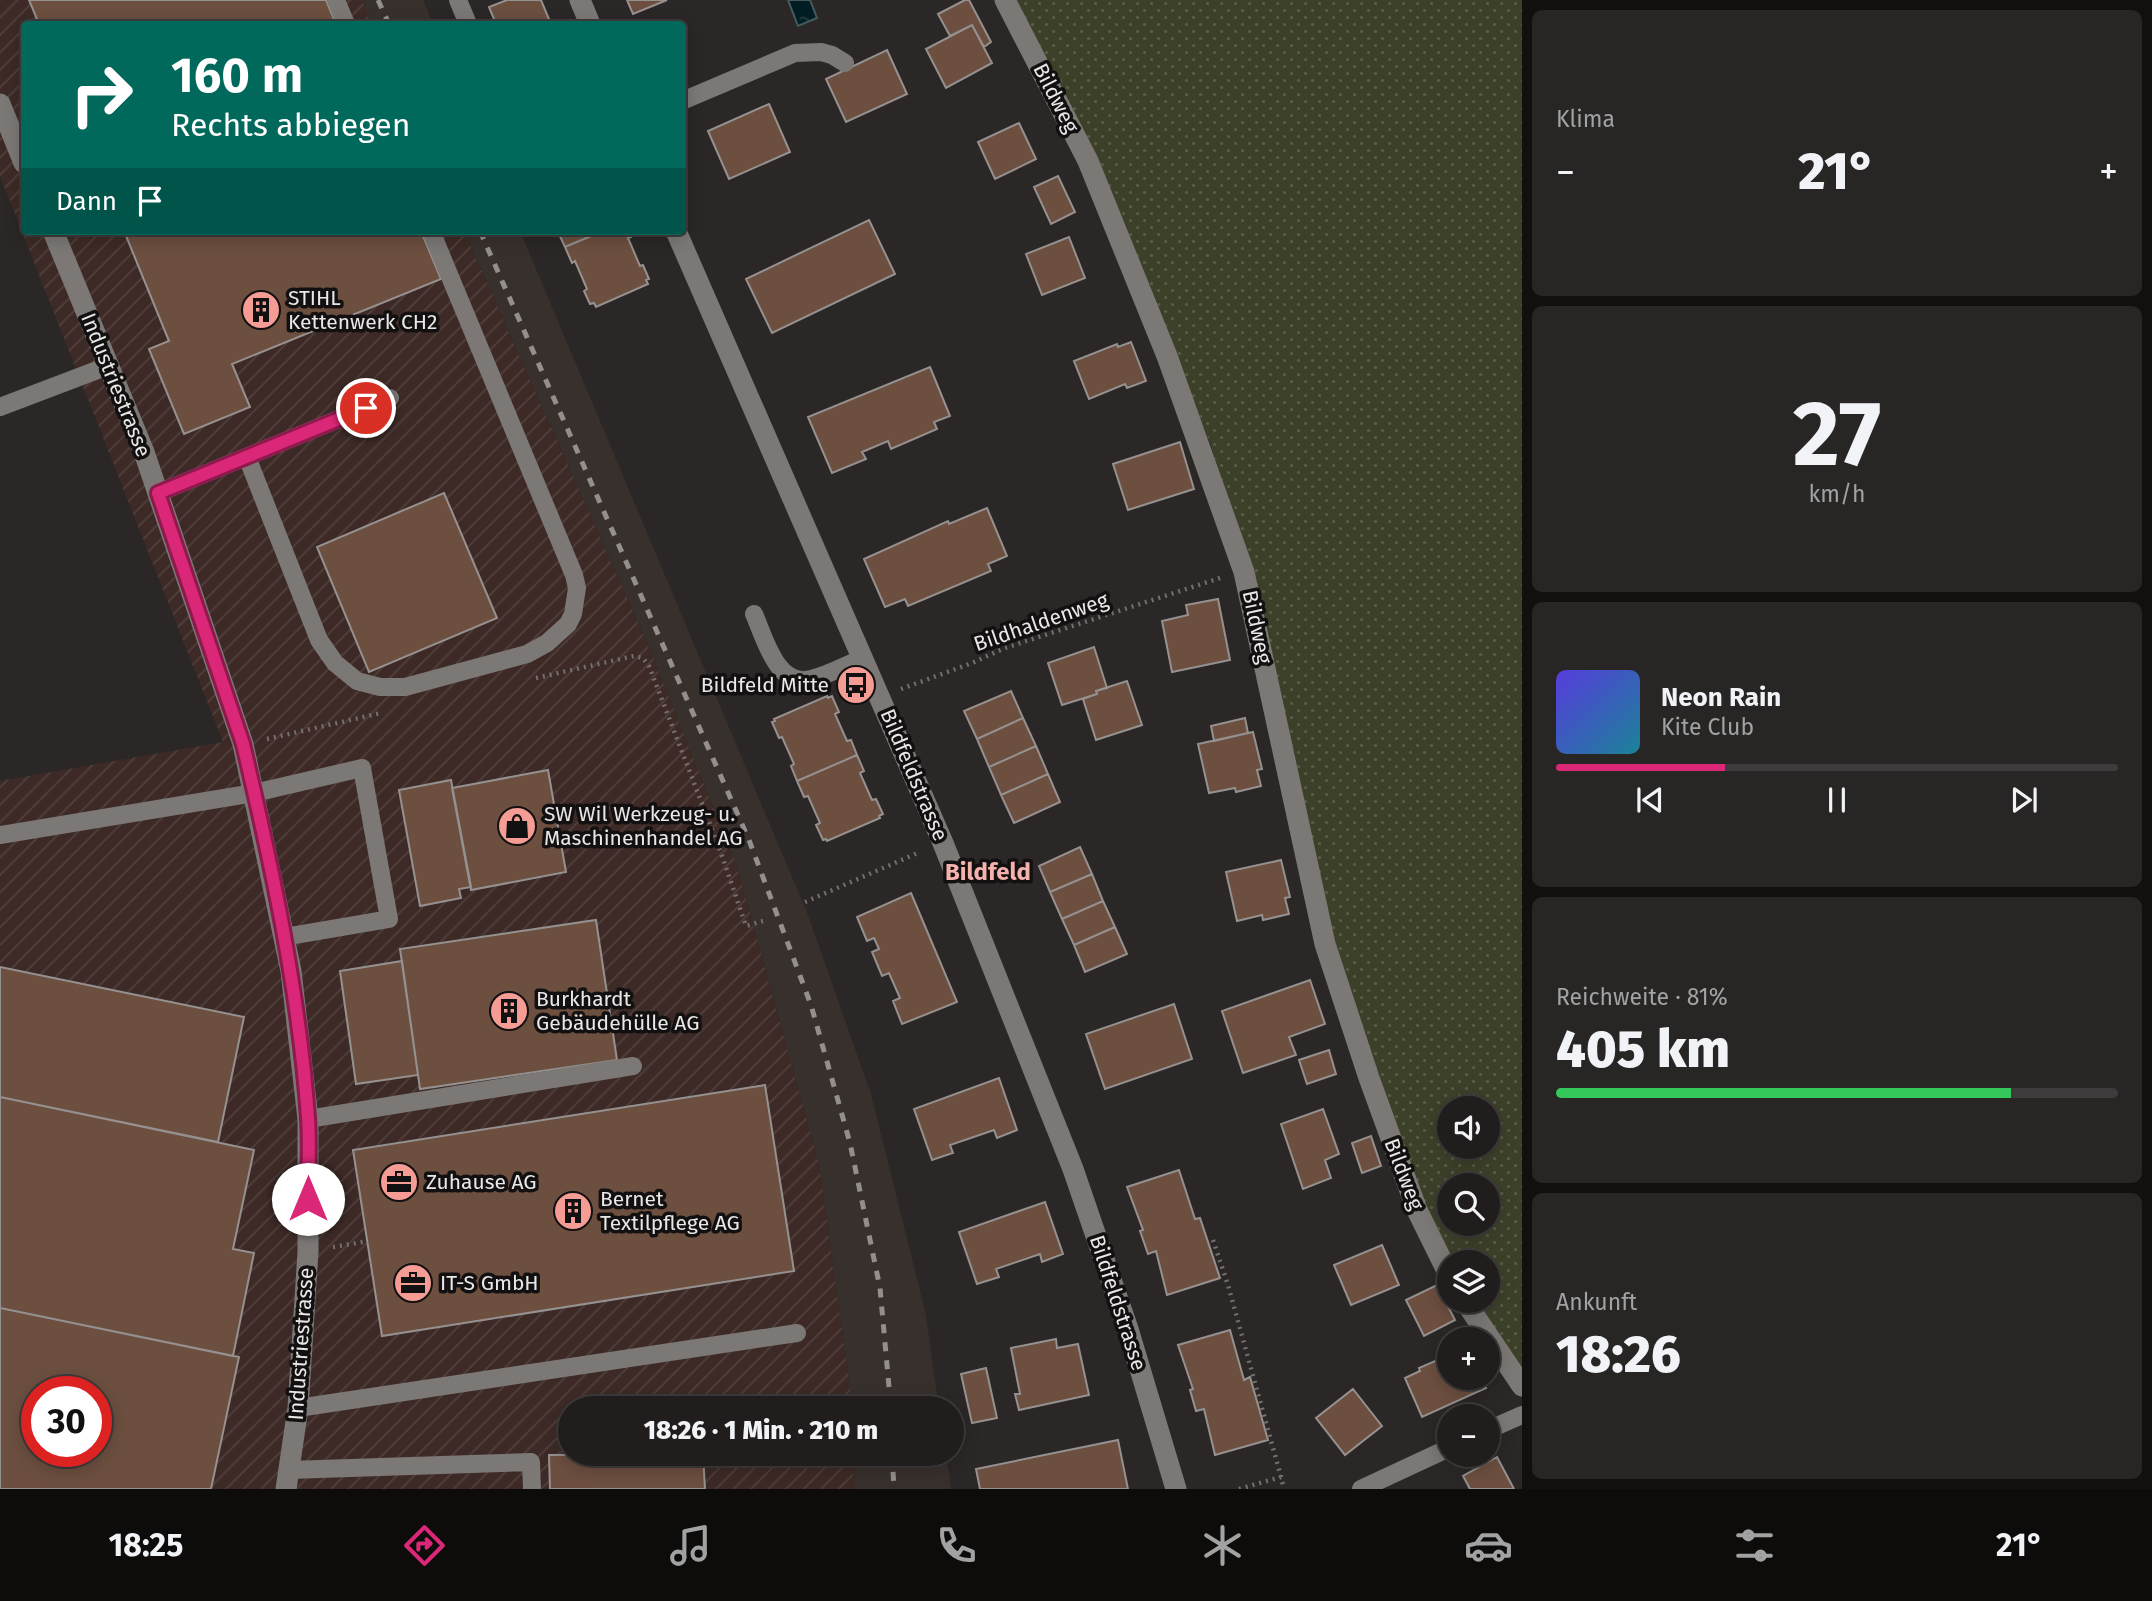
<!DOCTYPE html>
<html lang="de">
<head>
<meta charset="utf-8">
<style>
  :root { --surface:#201d1c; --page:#282625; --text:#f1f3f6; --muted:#a2a2a3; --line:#3d3b3b; --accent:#db2777 }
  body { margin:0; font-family:"Fira Sans",sans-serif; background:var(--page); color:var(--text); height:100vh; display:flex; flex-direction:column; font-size:26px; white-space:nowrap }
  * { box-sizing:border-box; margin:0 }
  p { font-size:23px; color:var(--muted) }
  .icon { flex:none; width:38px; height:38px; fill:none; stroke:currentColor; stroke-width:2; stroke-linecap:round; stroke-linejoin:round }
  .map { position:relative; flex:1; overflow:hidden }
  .drawer { display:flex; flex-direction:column; gap:10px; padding:10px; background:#12100f; width:630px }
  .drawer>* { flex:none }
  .hud { position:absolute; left:21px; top:21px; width:665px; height:214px; border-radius:7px; box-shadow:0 4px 18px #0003,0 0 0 2px var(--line); background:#00695c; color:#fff; overflow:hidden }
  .controls { position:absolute; left:1437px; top:1096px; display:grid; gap:14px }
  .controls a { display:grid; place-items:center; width:63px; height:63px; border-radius:50%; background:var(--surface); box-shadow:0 4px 18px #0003,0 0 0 2px var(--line); font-size:35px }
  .speed { position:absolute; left:21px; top:1376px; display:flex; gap:14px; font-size:35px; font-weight:700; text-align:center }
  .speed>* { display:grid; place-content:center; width:91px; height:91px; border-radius:50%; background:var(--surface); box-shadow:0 4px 18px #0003,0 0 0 2px var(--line); line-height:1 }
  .speed .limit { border:10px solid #d22; background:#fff; color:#111 }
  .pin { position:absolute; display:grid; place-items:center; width:60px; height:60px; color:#fff; margin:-30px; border:4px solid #fff; border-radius:50%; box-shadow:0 2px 7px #0007 }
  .me { position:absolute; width:77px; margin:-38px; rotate:0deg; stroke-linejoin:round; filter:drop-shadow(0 0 5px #0008) }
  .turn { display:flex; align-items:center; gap:24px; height:147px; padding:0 35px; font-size:32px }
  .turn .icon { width:91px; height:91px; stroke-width:2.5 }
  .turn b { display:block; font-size:49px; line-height:60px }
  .then { display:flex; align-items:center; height:66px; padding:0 35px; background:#0003; gap:14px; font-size:26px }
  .big { font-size:52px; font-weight:800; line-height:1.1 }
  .drawer .tile { flex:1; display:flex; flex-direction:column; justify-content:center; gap:10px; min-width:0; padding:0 24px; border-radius:10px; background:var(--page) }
  .drawer .dial { align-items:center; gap:0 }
  .dial b { font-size:91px; line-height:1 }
  .song { display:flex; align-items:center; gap:21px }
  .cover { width:84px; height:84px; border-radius:10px; background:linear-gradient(135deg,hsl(250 70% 55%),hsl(190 70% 35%)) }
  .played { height:7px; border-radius:4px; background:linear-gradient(90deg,var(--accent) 30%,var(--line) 30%) }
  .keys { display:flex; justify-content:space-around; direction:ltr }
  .heat { display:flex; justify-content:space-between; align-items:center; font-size:38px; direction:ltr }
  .charge { height:10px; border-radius:5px; background:linear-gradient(90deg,#34c759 81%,var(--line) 0) }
  .trip { position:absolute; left:558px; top:1396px; width:406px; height:70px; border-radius:35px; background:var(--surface); box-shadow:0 4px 18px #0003,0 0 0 2px var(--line); font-weight:800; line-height:70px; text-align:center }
  .tab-bar { display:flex; height:112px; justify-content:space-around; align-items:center; background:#0d0c0b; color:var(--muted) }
  .tab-bar .icon { width:49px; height:49px }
  .tab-bar .current { color:var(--accent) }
  .tab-bar b { font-size:32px; color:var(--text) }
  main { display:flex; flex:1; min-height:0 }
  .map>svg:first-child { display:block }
</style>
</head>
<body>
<main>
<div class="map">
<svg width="1522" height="1489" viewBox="0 0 1522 1489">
  <defs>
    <pattern id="industrial-furrows" width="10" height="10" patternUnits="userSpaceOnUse" patternTransform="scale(1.75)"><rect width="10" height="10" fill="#3d2a26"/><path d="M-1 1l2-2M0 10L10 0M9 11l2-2" fill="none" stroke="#503f3b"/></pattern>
    <pattern id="grass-dots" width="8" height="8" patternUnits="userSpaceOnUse" patternTransform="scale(1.75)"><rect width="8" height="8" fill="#3d4029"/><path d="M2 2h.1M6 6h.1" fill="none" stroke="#595c48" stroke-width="1.8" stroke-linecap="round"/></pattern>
    <pattern id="water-ripples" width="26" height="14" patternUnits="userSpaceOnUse" patternTransform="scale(1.75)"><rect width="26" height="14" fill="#001d23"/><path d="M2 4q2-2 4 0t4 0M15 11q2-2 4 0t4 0" fill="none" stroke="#253e43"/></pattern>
  </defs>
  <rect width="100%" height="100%" fill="#2a2726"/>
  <path fill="url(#industrial-furrows)" fill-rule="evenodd" d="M 0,0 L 362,0 L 372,24 L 24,24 L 24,231 L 464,231 L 649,647 L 737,866 L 819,1164 L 853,1409 L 570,1409 L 570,1454 L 854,1454 L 853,1489 L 0,1489 L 0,781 L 223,742 L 0,176 ZM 37,1391 L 96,1391 L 96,1451 L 37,1451 Z"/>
  <path fill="#38302c" d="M 362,0 L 423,0 L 433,24 L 372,24 Z
    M 464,231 L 520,231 L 808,915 L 871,1094 L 926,1315 L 939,1409 L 853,1409 L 819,1164 L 737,866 L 649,647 Z
    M 854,1454 L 946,1454 L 951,1489 L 853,1489 Z"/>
  <path fill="url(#grass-dots)" fill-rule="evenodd" d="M 1015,0 L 1522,0 L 1522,1372 L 1474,1300 L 1488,1300 L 1488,1262 L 1452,1262 L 1415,1181 L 1337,953 L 1251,569 L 1210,443 L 1106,180 ZM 1449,1108 L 1488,1108 L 1488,1146 L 1449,1146 ZM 1449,1185 L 1488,1185 L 1488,1223 L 1449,1223 Z"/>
  <path fill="url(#water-ripples)" stroke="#465a5e" stroke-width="2" d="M 788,0 L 810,0 L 817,18 L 798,26 Z"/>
  <path fill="#6c4f3f" stroke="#959190" stroke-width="2" fill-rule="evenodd" d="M 29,0 L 326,0 L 336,24 L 39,24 Z
    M 507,0 L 541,0 L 551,24 L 496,24 L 489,7 Z
    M 627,0 L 667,0 L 633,14 Z
    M 965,0 L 969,0 L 991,42 L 984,47 L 972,25 L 950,36 L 938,14 Z
    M 972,25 L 992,63 L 946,88 L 926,49 Z
    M 887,50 L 907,94 L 846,122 L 826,79 Z
    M 769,104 L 790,152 L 729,179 L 708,131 Z
    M 1019,123 L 1036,159 L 995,179 L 978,142 Z
    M 1058,176 L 1075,212 L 1051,224 L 1034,187 Z
    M 869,220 L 895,274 L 772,333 L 746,279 Z
    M 124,231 L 421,231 L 441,279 L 232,364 L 250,407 L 184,434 L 149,349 L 169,341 Z
    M 561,231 L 603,231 L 565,247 L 558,232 Z
    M 603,231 L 628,231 L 631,237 L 628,238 L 640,266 L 643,265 L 649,279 L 646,280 L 648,284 L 596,307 L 594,303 L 590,304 L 584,291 L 587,289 L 575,261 L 572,263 L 565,247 Z
    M 1069,237 L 1085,278 L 1042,295 L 1026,254 Z
    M 1131,342 L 1146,381 L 1127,388 L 1125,384 L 1089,399 L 1074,361 L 1117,344 L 1118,347 Z
    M 930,367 L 950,416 L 934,422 L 937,429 L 891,449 L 888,441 L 862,452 L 866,459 L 832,473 L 808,417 Z
    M 1180,442 L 1194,489 L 1128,510 L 1113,464 Z
    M 444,493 L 497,618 L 369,672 L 317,547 Z
    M 987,508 L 1007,556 L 988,564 L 991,571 L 908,606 L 905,599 L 885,607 L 864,559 L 948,521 L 949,524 Z
    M 1218,599 L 1230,660 L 1172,672 L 1162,621 L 1188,615 L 1186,605 Z
    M 1094,647 L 1107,688 L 1096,691 L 1097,694 L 1062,705 L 1048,663 Z
    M 1127,681 L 1142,725 L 1096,740 L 1083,699 L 1097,694 L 1096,691 Z
    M 1011,691 L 1023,718 L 977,739 L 964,711 Z
    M 827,696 L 828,698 L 832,696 L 839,712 L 835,714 L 847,741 L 851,740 L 857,755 L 797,781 L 791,766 L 794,764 L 782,737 L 779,738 L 772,722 L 775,721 L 774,719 Z
    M 1023,718 L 1036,746 L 989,767 L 977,739 Z
    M 1245,718 L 1248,733 L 1214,741 L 1211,726 Z
    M 1253,732 L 1262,769 L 1257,770 L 1261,786 L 1236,792 L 1235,788 L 1209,793 L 1198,744 Z
    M 1036,746 L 1048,774 L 1001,795 L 989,767 Z
    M 857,755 L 864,771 L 860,773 L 872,800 L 876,799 L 883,814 L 879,816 L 880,818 L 827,841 L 826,839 L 823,840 L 816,825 L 820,823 L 808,796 L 804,797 L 797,781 Z
    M 548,770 L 566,872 L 471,890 L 452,788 Z
    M 1048,774 L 1060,802 L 1014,823 L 1001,795 Z
    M 451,780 L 471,887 L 459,889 L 461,898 L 420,906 L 399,790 Z
    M 1080,847 L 1092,874 L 1050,892 L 1039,866 Z
    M 1281,860 L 1290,897 L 1285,898 L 1289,914 L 1263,920 L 1262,915 L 1237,921 L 1226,872 Z
    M 1092,874 L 1103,901 L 1062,919 L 1050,892 Z
    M 911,893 L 957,1002 L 902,1024 L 893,1001 L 900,998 L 889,973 L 882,976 L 872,952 L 879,949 L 874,938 L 867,941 L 857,917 Z
    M 1103,901 L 1115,927 L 1074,945 L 1062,919 Z
    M 596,920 L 617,1060 L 420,1089 L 400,949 Z
    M 1115,927 L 1127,954 L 1085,972 L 1074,945 Z
    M 402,961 L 418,1075 L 356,1084 L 340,971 Z
    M 0,967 L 244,1017 L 218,1142 L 0,1097 Z
    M 1310,980 L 1325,1024 L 1289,1037 L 1296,1055 L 1243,1073 L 1222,1011 Z
    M 1174,1004 L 1192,1059 L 1105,1089 L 1086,1034 Z
    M 1329,1050 L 1336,1074 L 1307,1084 L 1299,1060 Z
    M 999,1078 L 1017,1130 L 997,1138 L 994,1130 L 950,1145 L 953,1153 L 932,1160 L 914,1109 Z
    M 765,1085 L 794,1271 L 382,1336 L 353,1150 Z
    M 0,1097 L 254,1150 L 233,1249 L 254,1253 L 233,1356 L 0,1308 Z
    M 1323,1109 L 1339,1154 L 1325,1160 L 1331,1178 L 1303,1189 L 1281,1124 Z
    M 1371,1136 L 1381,1166 L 1362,1173 L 1352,1143 Z
    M 1179,1170 L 1195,1219 L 1200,1218 L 1220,1278 L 1167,1295 L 1156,1251 L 1148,1254 L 1140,1231 L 1143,1230 L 1127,1187 Z
    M 1045,1202 L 1063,1254 L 1042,1262 L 1040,1254 L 996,1269 L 999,1277 L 977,1284 L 959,1232 Z
    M 1382,1245 L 1399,1285 L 1351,1305 L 1334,1265 Z
    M 1437,1285 L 1455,1320 L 1424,1336 L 1406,1300 Z
    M 0,1308 L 239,1357 L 211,1489 L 0,1489 ZM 37,1391 L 96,1391 L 96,1451 L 37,1451 Z
    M 1230,1330 L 1244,1380 L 1250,1377 L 1268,1440 L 1215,1455 L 1204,1409 L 1196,1411 L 1190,1390 L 1193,1389 L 1178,1345 Z
    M 1056,1339 L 1057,1348 L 1078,1344 L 1089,1395 L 1019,1410 L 1015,1394 L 1020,1394 L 1011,1348 Z
    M 1449,1355 L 1449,1377 L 1481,1377 L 1486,1388 L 1422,1417 L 1405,1378 L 1420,1371 L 1419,1368 Z
    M 986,1368 L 997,1418 L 972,1423 L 961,1374 Z
    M 1353,1389 L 1382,1426 L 1345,1455 L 1316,1418 Z
    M 1118,1440 L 1128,1489 L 980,1489 L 976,1469 Z
    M 703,1454 L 705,1489 L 550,1489 L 549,1455 Z
    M 1497,1457 L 1514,1489 L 1470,1489 L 1463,1476 Z"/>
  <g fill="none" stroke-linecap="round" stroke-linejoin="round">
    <path stroke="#726f6e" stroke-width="4.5" stroke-dasharray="2 5" stroke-linecap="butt" d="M 536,678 L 634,656 L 643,658 L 649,666 L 721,853 L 746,926 L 763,921
      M 901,689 L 972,663 L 1005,648 L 1220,578
      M 267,739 L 381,713
      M 805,902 L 920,852
      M 1213,1240 L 1228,1285 L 1281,1477
      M 333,1247 L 363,1242
      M 1239,1489 L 1281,1477 L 1284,1489"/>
    <path stroke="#7b7876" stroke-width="18" d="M 336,0 L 346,24
      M 458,0 L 468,24
      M 682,101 L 795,53 L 821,52 L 832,55 L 845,63
      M 0,407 L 108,366
      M 247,457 L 319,640 L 335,663 L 357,681 L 380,687 L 405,687 L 527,654 L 547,643 L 568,624 L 573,614 L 577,588 L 574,575 L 431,231
      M 158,493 L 390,398
      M 754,614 C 764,636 777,689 811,679 C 829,675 846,665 863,658
      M 0,835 L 254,793 L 362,768 L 389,919 L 284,937
      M 308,1119 L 633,1066
      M 298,1408 L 797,1333
      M 1488,1430 L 1522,1415
      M 289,1470 L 531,1462 L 532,1489
      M 1361,1489 L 1449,1448"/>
    <path stroke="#7b7876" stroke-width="21" d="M 580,0 L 590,24
      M 1005,0 L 1088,161 L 1167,356 L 1244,572 L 1325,944 L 1369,1078 L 1417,1210 L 1449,1275
      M 0,104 L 24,163
      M 53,231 L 144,452 L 243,744 L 291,971 L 308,1119 L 308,1252 L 298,1408 L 286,1489
      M 676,231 L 943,843 L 1073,1169 L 1128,1329 L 1176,1489
      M 1464,1300 L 1522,1386"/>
    <path stroke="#928f8e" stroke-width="5" stroke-dasharray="9 9" stroke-linecap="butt" d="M 378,0 L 389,24
      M 480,231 L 749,840 L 811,1005 L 850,1143 L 880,1288 L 891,1409
      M 892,1454 L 894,1489"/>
  </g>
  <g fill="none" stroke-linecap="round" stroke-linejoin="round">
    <defs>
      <path id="route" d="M 308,1199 C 308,1172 310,1145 308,1118 C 299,992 272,867 243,744 L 158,493 L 366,408"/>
    </defs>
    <use href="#route" stroke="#8e194d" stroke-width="18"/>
    <use href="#route" stroke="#db2777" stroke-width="12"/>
  </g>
  <defs>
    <symbol id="building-disc" viewBox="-11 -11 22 22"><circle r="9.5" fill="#f59c95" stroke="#121010"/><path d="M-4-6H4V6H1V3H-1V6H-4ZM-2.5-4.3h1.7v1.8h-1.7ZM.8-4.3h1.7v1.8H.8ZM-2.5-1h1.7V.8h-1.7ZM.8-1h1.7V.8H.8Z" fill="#111"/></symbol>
    <symbol id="bus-disc" viewBox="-11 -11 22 22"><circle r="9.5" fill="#f59c95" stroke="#121010"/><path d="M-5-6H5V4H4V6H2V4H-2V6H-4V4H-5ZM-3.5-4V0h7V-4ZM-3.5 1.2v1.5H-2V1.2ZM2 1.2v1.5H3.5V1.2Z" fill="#111"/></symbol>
    <symbol id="shop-disc" viewBox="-11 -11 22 22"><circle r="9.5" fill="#f59c95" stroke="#121010"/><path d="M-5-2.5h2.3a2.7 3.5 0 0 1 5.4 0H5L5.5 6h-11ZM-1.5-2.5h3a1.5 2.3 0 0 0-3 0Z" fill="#111"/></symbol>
    <symbol id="office-disc" viewBox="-11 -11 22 22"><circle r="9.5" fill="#f59c95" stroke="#121010"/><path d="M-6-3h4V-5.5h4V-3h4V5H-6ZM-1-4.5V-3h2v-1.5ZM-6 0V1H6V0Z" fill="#111"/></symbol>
  </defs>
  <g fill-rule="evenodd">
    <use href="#building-disc" x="239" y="288" width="44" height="44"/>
    <use href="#bus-disc" x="834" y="663" width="44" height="44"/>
    <use href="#shop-disc" x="495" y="804" width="44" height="44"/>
    <use href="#building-disc" x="487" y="989" width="44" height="44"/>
    <use href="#office-disc" x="377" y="1160" width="44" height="44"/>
    <use href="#building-disc" x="551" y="1189" width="44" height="44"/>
    <use href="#office-disc" x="391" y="1261" width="44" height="44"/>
  </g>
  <g text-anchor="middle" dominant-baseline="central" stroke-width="7" stroke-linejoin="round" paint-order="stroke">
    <g font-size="21" fill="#eae8e7" stroke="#121010">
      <text transform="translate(1056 98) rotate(63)">Bildweg</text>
      <text transform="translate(116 385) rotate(68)">Industriestrasse</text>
      <text transform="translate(1041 622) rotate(-19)">Bildhaldenweg</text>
      <text transform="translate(1257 627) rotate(78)">Bildweg</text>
      <text transform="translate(914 775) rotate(67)">Bildfeldstrasse</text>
      <text transform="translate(1404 1174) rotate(69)">Bildweg</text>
      <text transform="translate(1118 1303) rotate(72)">Bildfeldstrasse</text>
      <text transform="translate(301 1344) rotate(-86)">Industriestrasse</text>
    </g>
    <g font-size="21" fill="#eae8e7" stroke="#121010" text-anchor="start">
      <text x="288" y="298">STIHL<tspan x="288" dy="24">Kettenwerk CH2</tspan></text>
      <text x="829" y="685" text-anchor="end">Bildfeld Mitte</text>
      <text x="544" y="814">SW Wil Werkzeug- u.<tspan x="544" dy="24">Maschinenhandel AG</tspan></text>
      <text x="536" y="999">Burkhardt<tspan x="536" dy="24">Gebäudehülle AG</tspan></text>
      <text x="426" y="1182">Zuhause AG</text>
      <text x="600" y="1199">Bernet<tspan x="600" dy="24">Textilpflege AG</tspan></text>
      <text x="440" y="1283">IT-S GmbH</text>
    </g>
    <g font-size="24" font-weight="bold" fill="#f5b1ac" stroke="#121010">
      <text x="988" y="872">Bildfeld</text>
    </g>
  </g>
</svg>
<div class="controls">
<a><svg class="icon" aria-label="sound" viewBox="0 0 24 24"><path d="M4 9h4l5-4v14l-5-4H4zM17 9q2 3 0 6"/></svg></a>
<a><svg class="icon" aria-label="search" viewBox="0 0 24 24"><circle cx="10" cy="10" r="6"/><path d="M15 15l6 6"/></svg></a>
<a><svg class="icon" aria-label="layers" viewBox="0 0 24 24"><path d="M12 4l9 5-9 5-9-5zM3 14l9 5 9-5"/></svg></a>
<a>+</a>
<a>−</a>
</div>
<div class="speed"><div class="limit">30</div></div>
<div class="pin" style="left:366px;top:408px;background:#d93025"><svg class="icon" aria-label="arrive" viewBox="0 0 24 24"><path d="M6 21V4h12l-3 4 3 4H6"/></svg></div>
<svg class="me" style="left:308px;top:1199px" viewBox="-20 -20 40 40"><circle r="19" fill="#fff"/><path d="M0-13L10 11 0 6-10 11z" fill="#db2777"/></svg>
<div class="trip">18:26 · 1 Min. · 210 m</div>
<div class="hud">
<div class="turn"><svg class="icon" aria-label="right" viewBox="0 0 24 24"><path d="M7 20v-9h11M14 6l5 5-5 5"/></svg><div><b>160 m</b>Rechts abbiegen</div></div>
<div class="then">Dann<svg class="icon" aria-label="arrive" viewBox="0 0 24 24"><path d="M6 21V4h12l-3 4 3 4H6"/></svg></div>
</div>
</div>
<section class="drawer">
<div class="tile"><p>Klima</p>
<div class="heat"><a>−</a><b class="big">21°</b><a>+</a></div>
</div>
<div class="tile dial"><b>27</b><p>km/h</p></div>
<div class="tile">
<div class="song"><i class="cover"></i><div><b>Neon Rain</b><p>Kite Club</p></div></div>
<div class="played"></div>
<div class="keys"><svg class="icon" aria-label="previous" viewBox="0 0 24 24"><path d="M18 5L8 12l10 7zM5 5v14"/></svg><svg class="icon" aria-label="pause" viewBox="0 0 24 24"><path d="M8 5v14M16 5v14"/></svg><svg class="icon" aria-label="next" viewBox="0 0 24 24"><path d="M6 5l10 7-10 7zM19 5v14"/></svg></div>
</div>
<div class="tile"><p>Reichweite · 81%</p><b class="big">405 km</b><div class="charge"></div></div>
<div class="tile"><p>Ankunft</p><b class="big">18:26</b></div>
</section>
</main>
<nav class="tab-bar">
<b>18:25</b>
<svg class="icon current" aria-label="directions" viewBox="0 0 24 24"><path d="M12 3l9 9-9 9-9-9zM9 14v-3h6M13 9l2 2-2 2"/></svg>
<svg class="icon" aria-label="music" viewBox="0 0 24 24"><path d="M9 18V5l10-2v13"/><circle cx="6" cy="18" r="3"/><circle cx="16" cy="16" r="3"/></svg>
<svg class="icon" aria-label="phone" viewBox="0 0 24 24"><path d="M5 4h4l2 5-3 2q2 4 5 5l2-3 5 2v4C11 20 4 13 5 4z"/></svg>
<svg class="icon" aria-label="climate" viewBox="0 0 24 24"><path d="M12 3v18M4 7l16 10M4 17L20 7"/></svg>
<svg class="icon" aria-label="car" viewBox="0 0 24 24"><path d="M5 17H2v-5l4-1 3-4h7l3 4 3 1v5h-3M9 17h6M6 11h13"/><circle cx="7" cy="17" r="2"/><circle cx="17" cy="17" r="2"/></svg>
<svg class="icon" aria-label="filters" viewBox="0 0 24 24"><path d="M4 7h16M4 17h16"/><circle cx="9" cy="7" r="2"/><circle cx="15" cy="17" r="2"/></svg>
<b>21°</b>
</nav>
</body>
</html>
